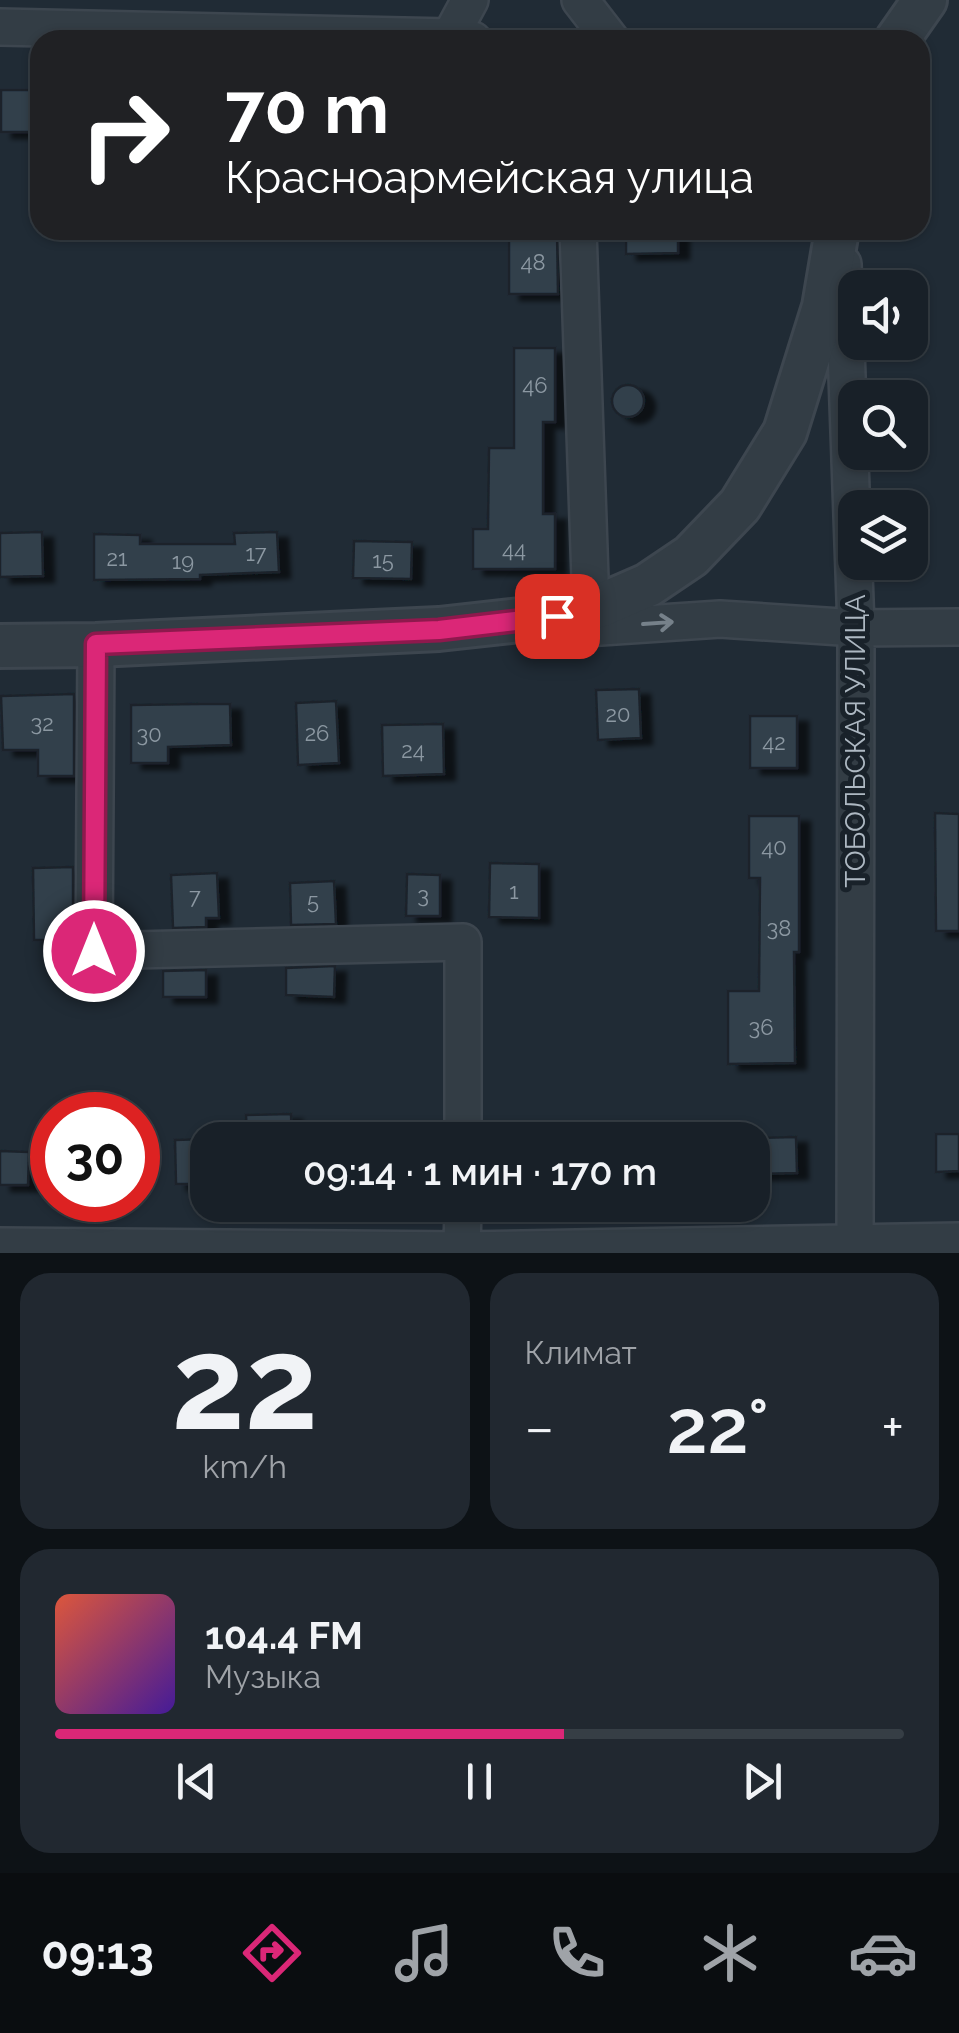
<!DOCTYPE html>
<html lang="ru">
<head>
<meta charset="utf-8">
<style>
  :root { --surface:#182028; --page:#212830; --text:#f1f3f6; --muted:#9fa3a8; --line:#363e45; --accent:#db2777 }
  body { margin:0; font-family:Raleway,sans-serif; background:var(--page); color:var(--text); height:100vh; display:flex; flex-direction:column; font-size:38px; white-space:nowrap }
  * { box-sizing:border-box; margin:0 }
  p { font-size:32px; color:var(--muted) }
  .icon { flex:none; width:55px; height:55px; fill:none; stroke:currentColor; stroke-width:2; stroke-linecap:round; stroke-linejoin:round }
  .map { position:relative; height:1253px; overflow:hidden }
  .panel { display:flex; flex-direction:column; gap:20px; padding:20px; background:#0d1216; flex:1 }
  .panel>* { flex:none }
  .banner { position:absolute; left:30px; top:30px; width:900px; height:210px; border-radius:30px; box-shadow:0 2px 8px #0004,0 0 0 2px var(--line); background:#202124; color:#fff; overflow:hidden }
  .fabs { position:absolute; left:838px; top:270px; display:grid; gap:20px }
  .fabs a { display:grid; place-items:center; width:90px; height:90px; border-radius:20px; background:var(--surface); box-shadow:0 2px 8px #0004,0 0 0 2px var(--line); font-size:50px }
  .speed { position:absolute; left:30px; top:1092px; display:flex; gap:20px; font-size:50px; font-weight:700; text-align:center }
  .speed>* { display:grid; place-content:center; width:130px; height:130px; border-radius:50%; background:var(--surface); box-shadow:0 2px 8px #0004,0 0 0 2px var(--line); line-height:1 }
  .speed .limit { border:15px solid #d22; background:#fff; color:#111 }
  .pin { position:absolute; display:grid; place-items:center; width:85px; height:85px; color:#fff; margin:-42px; border-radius:20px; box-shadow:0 5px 15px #0006 }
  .me { position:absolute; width:110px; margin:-55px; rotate:0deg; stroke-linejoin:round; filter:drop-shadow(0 0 8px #0008) }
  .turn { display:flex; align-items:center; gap:35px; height:210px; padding:0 30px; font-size:45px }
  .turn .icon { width:130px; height:130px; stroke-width:2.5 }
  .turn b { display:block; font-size:70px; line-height:85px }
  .big { font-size:75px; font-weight:600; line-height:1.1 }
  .panel .card { flex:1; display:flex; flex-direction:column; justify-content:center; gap:15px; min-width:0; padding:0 35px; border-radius:30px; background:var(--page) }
  .panel .dial { align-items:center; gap:0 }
  .dial b { font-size:130px; line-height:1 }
  .song { display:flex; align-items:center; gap:30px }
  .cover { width:120px; height:120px; border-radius:15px; background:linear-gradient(135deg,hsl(10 70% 55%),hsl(260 70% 35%)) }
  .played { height:10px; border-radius:5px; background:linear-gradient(90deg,var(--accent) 60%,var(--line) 60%) }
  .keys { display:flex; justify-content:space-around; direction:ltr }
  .heat { display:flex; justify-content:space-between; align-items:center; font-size:55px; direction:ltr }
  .panel .tiles { flex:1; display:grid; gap:20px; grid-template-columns:1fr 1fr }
  .card:last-child { grid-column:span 2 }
  .trip { position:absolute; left:190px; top:1122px; width:580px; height:100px; border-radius:30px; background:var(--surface); box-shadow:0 2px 8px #0004,0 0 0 2px var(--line); font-weight:600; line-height:100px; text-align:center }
  .tabs { display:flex; height:160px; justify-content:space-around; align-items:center; background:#0a0d10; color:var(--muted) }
  .tabs .icon { width:70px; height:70px }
  .tabs .current { color:var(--accent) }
  .tabs b { font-size:45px; color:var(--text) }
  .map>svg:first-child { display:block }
</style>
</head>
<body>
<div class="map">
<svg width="959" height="1253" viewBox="0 0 959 1253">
  <defs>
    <filter id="shadow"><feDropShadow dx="11" dy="6" stdDeviation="2.5" flood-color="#0009"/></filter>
  </defs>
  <rect width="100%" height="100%" fill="#202b35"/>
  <path fill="#323f4c" stroke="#1b242c" stroke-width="2.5" filter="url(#shadow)" d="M 1,90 L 40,90 L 40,132 L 1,132 Z
    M 509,230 L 557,230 L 558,294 L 509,294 Z
    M 626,230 L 678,230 L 678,253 L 626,254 Z
    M 514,348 L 555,348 L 555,422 L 543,422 L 543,514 L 555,514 L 555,569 L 473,569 L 473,529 L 488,529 L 489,448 L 514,448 Z
    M612 401a16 16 0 1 1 32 0a16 16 0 1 1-32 0Z
    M 42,532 L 43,576 L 0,577 L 0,533 Z
    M 277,532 L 279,572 L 200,575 L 200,579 L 94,580 L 94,534 L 140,535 L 140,544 L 235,544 L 234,533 Z
    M 354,541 L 412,542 L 411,579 L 353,578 Z
    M 639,689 L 641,738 L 598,740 L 596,690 Z
    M 74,694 L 74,776 L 38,776 L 38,750 L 3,750 L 1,696 Z
    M 336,701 L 339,763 L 298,765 L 296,703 Z
    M 200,704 L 230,704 L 231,745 L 168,747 L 168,763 L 131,763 L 131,705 Z
    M 750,716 L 797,716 L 797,768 L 750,768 Z
    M 443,724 L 444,774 L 383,776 L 382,725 Z
    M 935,813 L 959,814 L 959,931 L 936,931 Z
    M 749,816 L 799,816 L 799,952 L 794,952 L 795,1063 L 728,1064 L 728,991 L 759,991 L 760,878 L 749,878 Z
    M 490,863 L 539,864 L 539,918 L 489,917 Z
    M 73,867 L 73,940 L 34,940 L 33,868 Z
    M 217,873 L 219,918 L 206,918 L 206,927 L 173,928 L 171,875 Z
    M 407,874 L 440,875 L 440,916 L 406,916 Z
    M 334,881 L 336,924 L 291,925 L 290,883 Z
    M 335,966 L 334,997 L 286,995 L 286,968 Z
    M 206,970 L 206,997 L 163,997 L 163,971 Z
    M 291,1114 L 292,1140 L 247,1140 L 246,1115 Z
    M 936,1134 L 959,1134 L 959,1171 L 936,1172 Z
    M 796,1137 L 797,1173 L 755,1174 L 754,1138 Z
    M 205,1139 L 206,1184 L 176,1184 L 175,1140 Z
    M 0,1151 L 29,1152 L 28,1185 L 0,1185 Z"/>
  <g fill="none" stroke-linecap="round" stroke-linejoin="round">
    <defs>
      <path id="minor" d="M 580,0 L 611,40
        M 0,27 L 450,37 L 473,40
        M 450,37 L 470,0
        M 578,230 L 590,578
        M 843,264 L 856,628 L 855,1253
        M 556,630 L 720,619 L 856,628 L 959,627
        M 96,645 L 94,951 L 463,942 L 463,1140
        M 0,1246 L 462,1250 L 959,1241
        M 462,1250 L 463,1205"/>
      <path id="tertiary" d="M 897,40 L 925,0
        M 0,646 L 96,645 L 439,629 L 557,616 L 602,605 L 648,585 L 691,556 L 740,505 L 785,432 L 824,307 L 837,230"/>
    </defs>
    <use href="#minor" stroke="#3d464f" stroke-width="40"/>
    <use href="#tertiary" stroke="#3d464f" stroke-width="48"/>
    <use href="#minor" stroke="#333d45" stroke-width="35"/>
    <use href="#tertiary" stroke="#333d45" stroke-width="42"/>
  </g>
  <defs><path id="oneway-shaft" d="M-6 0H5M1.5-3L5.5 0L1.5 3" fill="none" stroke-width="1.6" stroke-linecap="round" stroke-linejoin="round" transform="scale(2.5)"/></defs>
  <use stroke="#76818a" href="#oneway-shaft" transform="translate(658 623) rotate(-4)"/>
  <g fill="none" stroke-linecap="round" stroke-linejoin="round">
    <defs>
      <path id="route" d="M 94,951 L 96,644 L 439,630 L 557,616"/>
    </defs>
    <use href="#route" stroke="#8e194d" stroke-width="25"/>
    <use href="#route" stroke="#db2777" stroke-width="18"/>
  </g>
  <g text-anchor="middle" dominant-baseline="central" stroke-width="10" stroke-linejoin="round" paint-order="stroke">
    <g font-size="22" fill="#8c98a2">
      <text x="533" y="262">48</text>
      <text x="535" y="385">46</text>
      <text x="514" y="549">44</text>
      <text x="256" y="553">17</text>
      <text x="117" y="558">21</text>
      <text x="383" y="560">15</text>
      <text x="183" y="561">19</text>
      <text x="618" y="714">20</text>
      <text x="42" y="723">32</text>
      <text x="317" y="733">26</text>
      <text x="149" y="734">30</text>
      <text x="774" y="742">42</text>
      <text x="413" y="750">24</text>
      <text x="774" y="847">40</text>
      <text x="514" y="891">1</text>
      <text x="423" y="895">3</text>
      <text x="195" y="896">7</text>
      <text x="313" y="901">5</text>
      <text x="779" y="928">38</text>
      <text x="761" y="1027">36</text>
    </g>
    <g font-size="28" fill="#adb8c2" stroke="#19222a">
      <text transform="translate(855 741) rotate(-90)">ТОБОЛЬСКАЯ УЛИЦА</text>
    </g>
  </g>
</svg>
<div class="fabs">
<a><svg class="icon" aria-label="sound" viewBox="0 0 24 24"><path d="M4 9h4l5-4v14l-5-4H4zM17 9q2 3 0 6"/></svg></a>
<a><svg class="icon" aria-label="search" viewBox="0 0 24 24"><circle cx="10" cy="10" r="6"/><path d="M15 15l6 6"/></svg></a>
<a><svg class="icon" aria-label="layers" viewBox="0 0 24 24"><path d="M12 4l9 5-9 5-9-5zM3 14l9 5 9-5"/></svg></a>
</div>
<div class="speed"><div class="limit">30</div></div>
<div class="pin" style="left:557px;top:616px;background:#d93025"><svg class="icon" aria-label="arrive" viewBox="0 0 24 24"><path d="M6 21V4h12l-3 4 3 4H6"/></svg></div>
<svg class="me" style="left:94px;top:951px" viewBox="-20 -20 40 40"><circle r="17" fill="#db2777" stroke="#fff" stroke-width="3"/><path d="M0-11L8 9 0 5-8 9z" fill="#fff"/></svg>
<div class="trip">09:14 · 1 мин · 170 m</div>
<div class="banner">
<div class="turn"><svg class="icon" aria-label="right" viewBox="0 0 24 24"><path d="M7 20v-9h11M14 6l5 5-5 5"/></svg><div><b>70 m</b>Красноармейская улица</div></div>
</div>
</div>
<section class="panel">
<div class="tiles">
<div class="card dial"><b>22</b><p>km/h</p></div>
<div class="card"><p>Климат</p>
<div class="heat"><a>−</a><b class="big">22°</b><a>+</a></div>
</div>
<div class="card">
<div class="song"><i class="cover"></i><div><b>104.4 FM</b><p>Музыка</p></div></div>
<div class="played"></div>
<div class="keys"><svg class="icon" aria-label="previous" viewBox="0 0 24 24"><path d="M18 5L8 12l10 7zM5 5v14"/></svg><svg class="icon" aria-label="pause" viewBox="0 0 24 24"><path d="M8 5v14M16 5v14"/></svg><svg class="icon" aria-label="next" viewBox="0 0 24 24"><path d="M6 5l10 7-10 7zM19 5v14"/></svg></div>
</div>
</div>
</section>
<nav class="tabs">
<b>09:13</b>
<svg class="icon current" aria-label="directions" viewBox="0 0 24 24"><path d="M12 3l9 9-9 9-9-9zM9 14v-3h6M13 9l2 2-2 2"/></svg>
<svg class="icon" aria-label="music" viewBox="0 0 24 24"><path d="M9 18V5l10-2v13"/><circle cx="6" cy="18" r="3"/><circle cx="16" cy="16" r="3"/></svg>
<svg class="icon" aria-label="phone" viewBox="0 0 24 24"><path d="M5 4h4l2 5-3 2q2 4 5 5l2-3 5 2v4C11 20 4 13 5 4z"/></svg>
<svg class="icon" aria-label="climate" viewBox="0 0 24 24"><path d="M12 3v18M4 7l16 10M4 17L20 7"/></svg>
<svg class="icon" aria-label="car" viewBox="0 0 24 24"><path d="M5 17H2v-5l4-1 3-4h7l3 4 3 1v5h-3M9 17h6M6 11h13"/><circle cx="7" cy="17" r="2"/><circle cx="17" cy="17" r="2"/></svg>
</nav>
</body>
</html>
